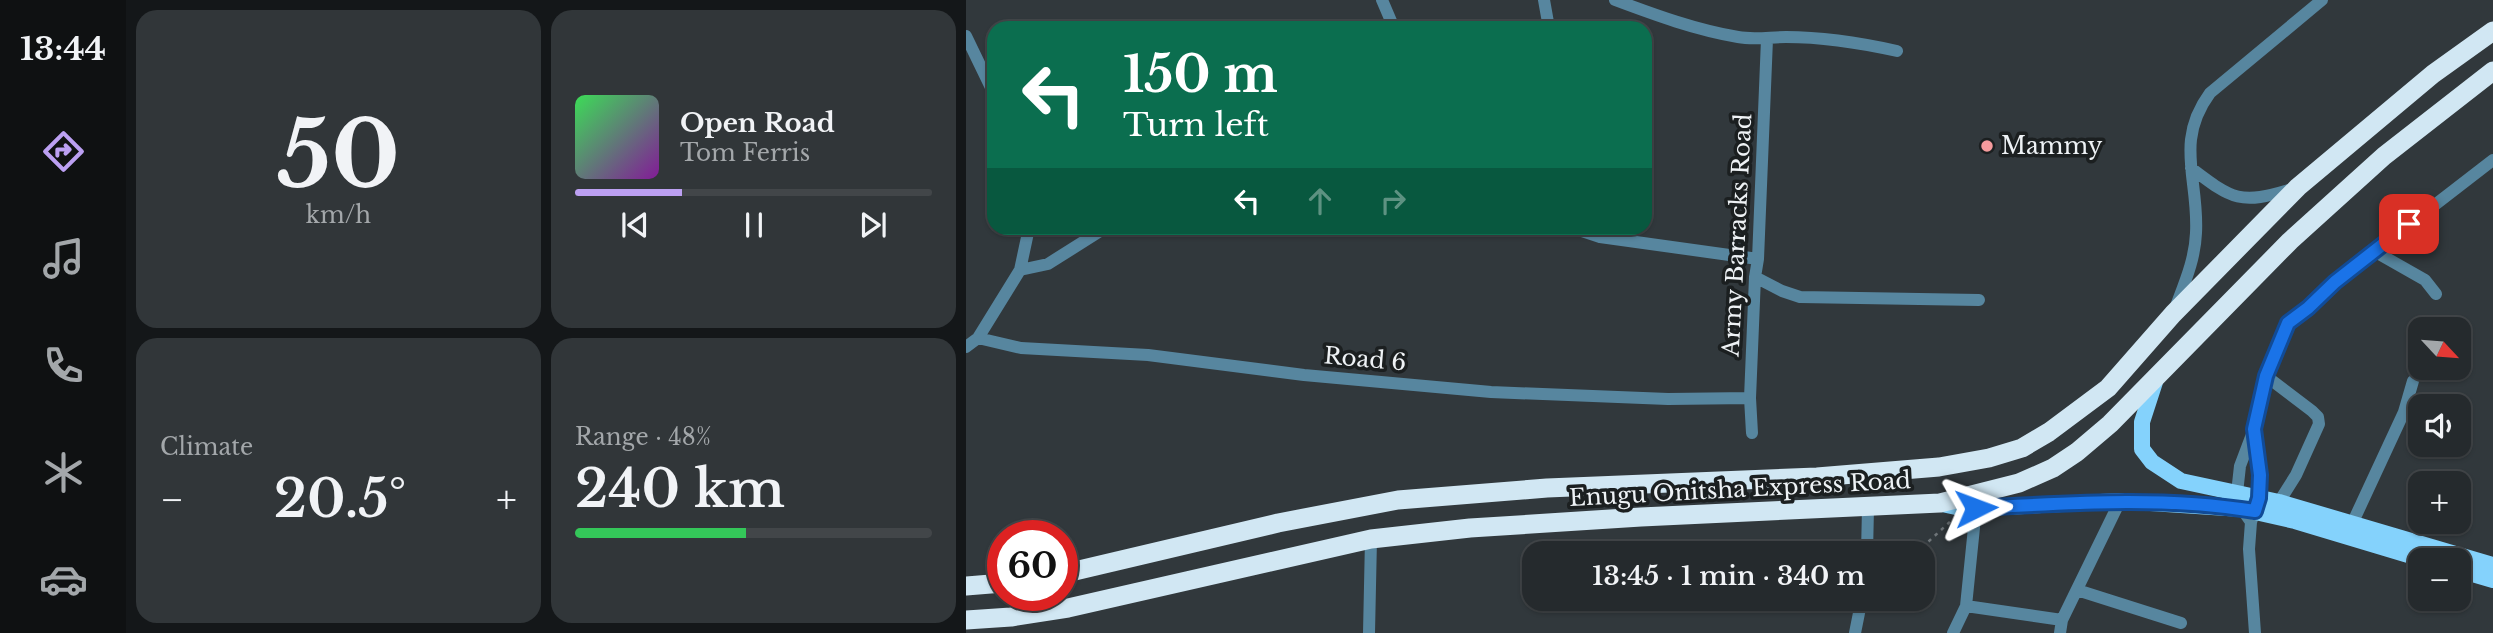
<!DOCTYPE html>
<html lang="en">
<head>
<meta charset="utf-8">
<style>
  :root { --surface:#252a2d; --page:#313639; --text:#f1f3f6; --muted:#a3a7aa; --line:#424649; --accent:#bca0f2 }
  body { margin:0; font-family:"Libre Baskerville",serif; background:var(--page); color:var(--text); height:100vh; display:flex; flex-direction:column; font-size:26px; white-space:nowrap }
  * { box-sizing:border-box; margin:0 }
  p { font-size:23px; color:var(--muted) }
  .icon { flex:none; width:38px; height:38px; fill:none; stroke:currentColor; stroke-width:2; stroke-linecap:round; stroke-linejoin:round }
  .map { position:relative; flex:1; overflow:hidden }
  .details { display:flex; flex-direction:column; gap:10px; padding:10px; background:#141719; width:840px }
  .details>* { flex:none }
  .hud { position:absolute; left:21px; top:21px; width:665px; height:214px; border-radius:21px; box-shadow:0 2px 5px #0004,0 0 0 2px var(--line); background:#0b6e4f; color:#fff; overflow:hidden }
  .needle { width:46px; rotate:116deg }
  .controls { position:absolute; left:1442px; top:317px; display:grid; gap:14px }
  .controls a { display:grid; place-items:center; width:63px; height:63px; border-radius:14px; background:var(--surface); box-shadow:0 2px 5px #0004,0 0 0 2px var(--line); font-size:35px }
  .speed { position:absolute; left:21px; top:520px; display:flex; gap:14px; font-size:35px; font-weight:700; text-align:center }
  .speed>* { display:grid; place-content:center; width:91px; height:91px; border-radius:50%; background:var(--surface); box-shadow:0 2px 5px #0004,0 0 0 2px var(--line); line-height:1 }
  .speed .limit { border:10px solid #d22; background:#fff; color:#111 }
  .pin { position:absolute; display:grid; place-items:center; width:60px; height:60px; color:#fff; margin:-30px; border-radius:14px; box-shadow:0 4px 10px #0006 }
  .me { position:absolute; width:77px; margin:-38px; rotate:87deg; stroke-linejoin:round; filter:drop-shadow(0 0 5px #0008) }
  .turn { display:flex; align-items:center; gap:24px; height:147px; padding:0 21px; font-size:32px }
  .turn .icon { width:91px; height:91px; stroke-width:2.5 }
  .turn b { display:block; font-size:49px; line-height:60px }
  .lanes { display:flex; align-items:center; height:66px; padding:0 21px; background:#0003; justify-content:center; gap:35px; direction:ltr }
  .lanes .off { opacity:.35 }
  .big { font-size:52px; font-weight:600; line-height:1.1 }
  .details .tile { flex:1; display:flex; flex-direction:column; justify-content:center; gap:10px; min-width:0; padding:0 24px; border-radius:21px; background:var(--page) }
  .details .dial { align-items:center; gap:0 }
  .dial b { font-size:91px; line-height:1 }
  .song { display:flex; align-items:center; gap:21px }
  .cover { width:84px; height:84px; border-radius:10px; background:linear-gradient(135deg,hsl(130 70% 55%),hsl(290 70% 35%)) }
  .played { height:7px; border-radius:4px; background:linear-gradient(90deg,var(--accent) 30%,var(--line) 30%) }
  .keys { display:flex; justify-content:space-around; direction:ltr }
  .heat { display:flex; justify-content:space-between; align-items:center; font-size:38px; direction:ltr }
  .charge { height:10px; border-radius:5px; background:linear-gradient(90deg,#34c759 48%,var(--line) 0) }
  .details .tiles { flex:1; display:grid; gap:10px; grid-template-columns:repeat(2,1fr) }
  .trip { position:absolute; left:556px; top:541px; width:413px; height:70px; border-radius:21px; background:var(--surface); box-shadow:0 2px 5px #0004,0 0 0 2px var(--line); font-weight:600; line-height:70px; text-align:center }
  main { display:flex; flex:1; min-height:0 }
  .menu { display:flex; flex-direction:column; width:126px; justify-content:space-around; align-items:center; background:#0f1112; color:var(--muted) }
  .menu .icon { width:49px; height:49px }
  .menu .on { color:var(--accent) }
  .menu b { font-size:32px; color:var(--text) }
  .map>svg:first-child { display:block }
</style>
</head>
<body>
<main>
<nav class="menu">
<b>13:44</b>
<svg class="icon on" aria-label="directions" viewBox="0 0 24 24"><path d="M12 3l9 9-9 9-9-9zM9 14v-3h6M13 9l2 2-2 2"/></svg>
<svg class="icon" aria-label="music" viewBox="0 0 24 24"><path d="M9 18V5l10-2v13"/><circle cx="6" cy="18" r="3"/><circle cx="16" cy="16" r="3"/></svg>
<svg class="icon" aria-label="phone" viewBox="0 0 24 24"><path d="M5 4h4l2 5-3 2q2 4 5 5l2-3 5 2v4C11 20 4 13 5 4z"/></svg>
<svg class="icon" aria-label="climate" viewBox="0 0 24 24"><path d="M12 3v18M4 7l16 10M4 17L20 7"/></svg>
<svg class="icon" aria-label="car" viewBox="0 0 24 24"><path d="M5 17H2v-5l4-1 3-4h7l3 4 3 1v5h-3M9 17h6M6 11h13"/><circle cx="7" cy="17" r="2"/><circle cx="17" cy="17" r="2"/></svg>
</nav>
<section class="details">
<div class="tiles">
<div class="tile dial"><b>50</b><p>km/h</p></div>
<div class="tile">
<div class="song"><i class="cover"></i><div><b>Open Road</b><p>Tom Ferris</p></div></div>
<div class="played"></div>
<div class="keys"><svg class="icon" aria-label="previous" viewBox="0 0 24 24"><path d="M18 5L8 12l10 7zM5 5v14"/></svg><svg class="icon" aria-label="pause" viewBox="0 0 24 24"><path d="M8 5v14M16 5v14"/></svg><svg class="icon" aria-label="next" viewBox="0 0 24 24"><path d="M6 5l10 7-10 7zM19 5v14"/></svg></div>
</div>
<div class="tile"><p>Climate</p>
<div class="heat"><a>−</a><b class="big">20.5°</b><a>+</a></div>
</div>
<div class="tile"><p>Range · 48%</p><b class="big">240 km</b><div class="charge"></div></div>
</div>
</section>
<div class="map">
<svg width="1527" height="633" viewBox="0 0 1527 633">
  <rect width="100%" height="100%" fill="#31383c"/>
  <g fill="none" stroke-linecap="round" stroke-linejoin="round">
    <path stroke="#6f7579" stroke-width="2.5" stroke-dasharray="3.5 5" stroke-linecap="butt" d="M 950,553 L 986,520"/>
    <path stroke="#57869f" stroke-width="12" d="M 416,0 L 428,28
      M 578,0 L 583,28
      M 649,0 C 689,15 730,30 772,37 C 788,40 804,37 820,37 C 857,37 895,43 931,51
      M 0,36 L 28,94
      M 1225,168 C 1267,200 1274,205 1326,189
      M 607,228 L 634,237 L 792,259
      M 1408,251 L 1459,280 L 1470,294
      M 54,270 L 82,264 L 139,228
      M 789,277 L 816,291 L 834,297 L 1013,300
      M 1210,306 C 1219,282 1229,259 1230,233 C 1233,179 1208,142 1244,93 L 1356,0
      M 12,338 L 55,348 L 182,355 L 338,375 L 525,392 L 702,399 L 784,398
      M 0,347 L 12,338 L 54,270 L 63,228
      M 1300,376 L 1346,411 L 1352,417 L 1353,424 L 1330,475 L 1313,502
      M 1288,432 L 1294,475 L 1293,498 L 1285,522 L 1283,549 L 1289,633
      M 786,433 L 784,398 L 789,277 L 792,259 L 801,39
      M 1285,522 L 1276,509 L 1271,493 L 1274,466 L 1288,429 L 1300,376 L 1323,323 L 1342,308 L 1369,282 L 1527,160
      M 1386,524 L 1438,412 L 1447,381
      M 901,553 L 902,508
      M 1111,590 L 1215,623
      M 1000,606 L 1096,620
      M 403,633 L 405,539
      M 889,633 L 896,598
      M 987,633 L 1000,606 L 1010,508
      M 1094,633 L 1096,620 L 1154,501"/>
    <path stroke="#84d2fc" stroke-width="16" d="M 1189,382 L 1176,422 L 1176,449 L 1186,462 L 1215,481 L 1313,502 L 1527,565
      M 976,504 L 999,509 L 1154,501 L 1276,509 L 1329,521 L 1459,560
      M 1493,570 L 1527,580"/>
    <path stroke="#d1e7f3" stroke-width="19" d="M 96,574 L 312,523 L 432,500 L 581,488 L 851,477 L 973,467 L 1023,458 L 1056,448 L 1083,432 L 1142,388 L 1207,314 L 1332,187 L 1467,74 L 1527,31
      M 0,586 L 37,583
      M 0,620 L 45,617 L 102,608 L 405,539 L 504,528 L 675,517 L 974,503 L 1053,483 L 1087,468 L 1111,452 L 1144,424 L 1324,241 L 1418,156 L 1527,71"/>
  </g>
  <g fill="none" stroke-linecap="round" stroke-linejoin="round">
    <defs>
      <path id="route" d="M 1010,508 C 1103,503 1196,496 1289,511 L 1293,498 L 1294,475 L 1288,429 L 1300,376 L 1322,323 L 1342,308 L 1369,282 L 1443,224"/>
    </defs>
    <use href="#route" stroke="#114b97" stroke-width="18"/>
    <use href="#route" stroke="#1a73e8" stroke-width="12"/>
  </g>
  <circle fill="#f59b9d" stroke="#1b1f20" stroke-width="2.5" cx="1021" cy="146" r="7"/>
  <g text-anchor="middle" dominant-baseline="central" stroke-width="7" stroke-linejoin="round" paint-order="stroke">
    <g font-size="23" fill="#eef2f5" stroke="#1b1f20" text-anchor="start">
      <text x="1035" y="146">Mammy</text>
    </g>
    <g font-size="23" fill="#eef2f5" stroke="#1b1f20">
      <text transform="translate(771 235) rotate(-87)">Army Barracks Road</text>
      <text transform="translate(399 359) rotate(5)">Road 6</text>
      <text transform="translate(774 489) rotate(-3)">Enugu Onitsha Express Road</text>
    </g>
  </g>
</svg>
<div class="controls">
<a><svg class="needle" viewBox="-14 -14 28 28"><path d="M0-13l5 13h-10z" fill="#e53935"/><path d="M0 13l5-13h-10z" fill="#a3a7aa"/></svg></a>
<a><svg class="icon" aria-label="sound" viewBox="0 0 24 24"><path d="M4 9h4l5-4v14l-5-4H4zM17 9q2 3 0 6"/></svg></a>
<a>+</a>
<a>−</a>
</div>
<div class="speed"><div class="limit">60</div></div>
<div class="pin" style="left:1443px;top:224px;background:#d93025"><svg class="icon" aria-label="arrive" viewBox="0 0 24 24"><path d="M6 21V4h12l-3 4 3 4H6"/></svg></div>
<svg class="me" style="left:1010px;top:508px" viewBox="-20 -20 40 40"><path d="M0-17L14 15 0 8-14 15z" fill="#1a73e8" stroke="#fff" stroke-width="4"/></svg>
<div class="trip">13:45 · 1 min · 340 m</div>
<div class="hud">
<div class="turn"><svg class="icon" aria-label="left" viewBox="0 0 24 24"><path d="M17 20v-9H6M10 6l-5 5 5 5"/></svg><div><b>150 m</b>Turn left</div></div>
<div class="lanes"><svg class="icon" aria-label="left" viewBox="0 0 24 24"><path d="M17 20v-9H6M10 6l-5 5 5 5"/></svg><svg class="icon off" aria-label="ahead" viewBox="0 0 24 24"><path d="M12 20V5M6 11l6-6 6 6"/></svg><svg class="icon off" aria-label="right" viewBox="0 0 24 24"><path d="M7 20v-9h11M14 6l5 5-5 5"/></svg></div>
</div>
</div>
</main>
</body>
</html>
